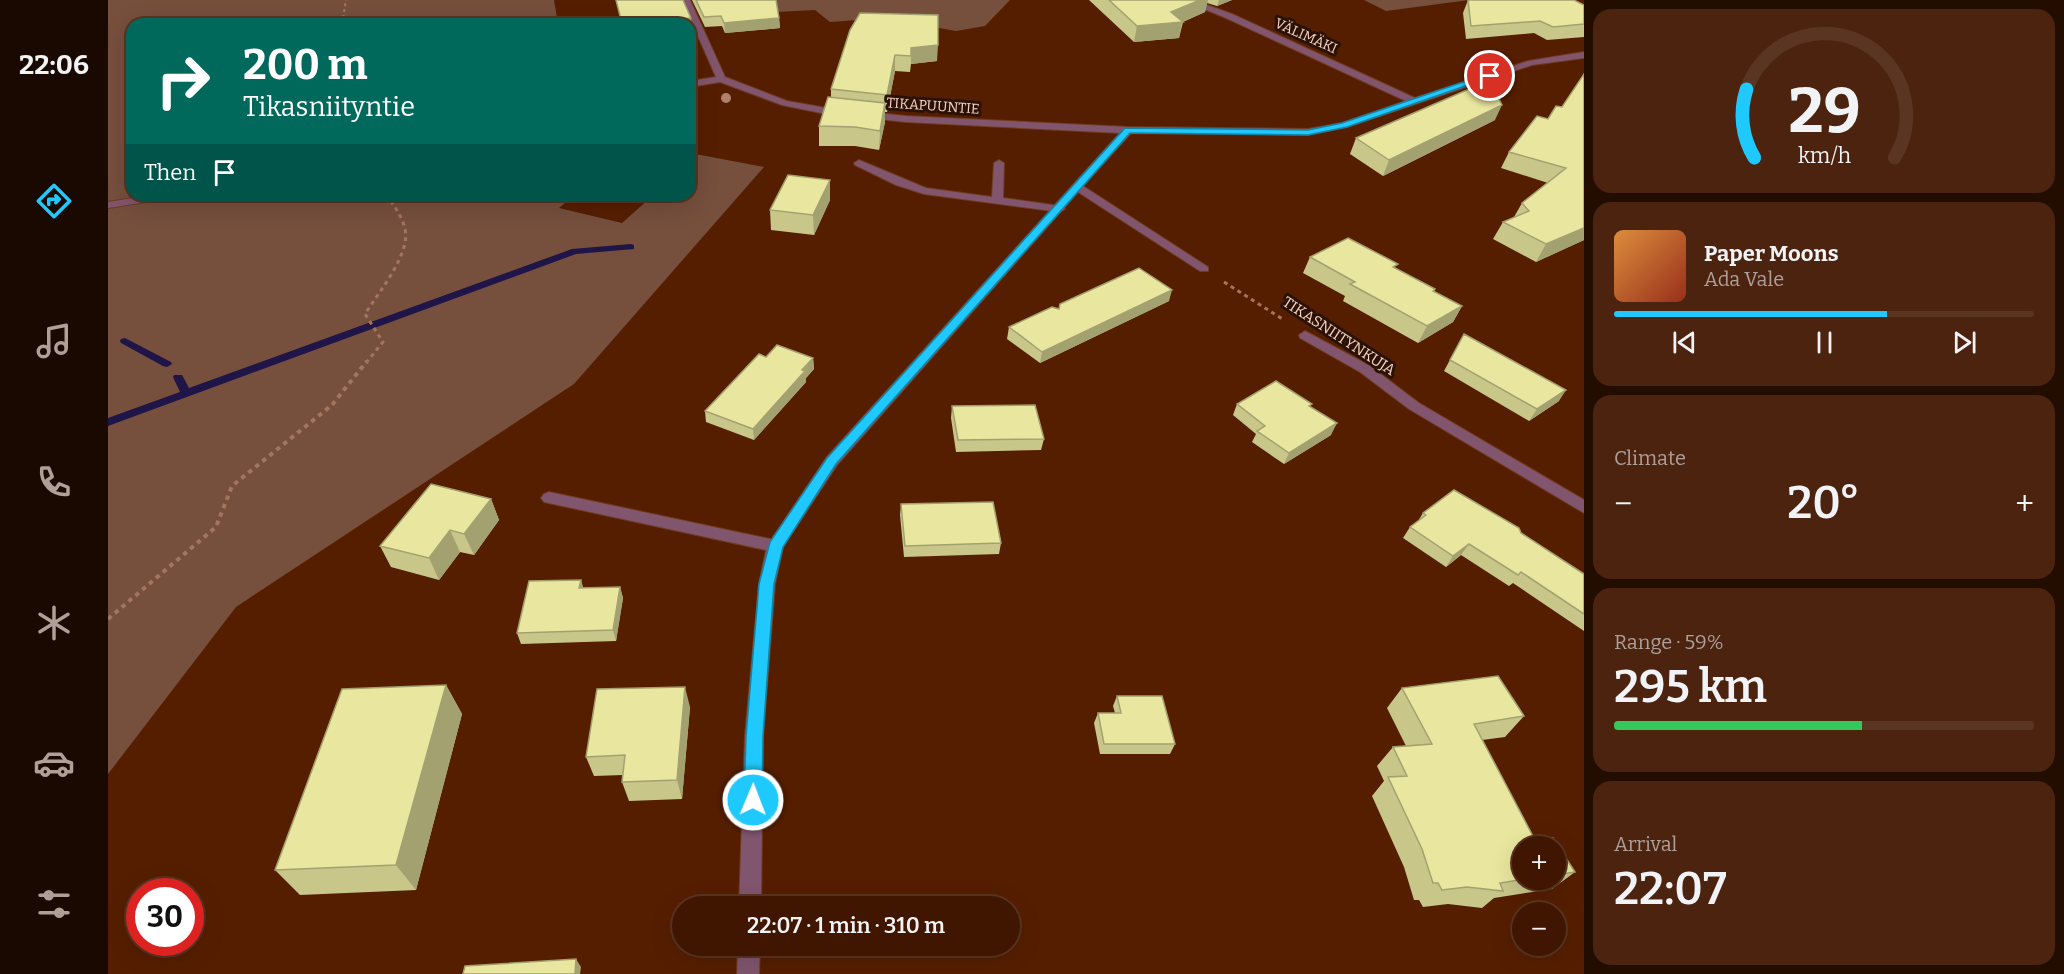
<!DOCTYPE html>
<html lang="en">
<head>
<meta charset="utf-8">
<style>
  :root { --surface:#401600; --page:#4b230f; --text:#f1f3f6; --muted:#ae9f99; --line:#593522; --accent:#20c9fd }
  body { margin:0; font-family:Bitter,serif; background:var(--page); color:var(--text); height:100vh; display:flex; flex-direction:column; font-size:22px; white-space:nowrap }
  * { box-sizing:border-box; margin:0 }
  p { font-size:20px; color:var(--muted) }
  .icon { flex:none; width:33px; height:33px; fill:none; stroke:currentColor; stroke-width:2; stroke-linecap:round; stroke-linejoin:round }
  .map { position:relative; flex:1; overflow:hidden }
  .side { display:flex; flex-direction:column; gap:9px; padding:9px; background:#230c00; width:480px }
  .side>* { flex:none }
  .top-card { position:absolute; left:18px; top:18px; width:570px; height:183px; border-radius:18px; box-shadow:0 6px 24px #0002,0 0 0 2px var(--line); background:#00695c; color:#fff; overflow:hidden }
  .controls { position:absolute; left:1404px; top:836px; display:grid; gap:12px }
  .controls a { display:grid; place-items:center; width:54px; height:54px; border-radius:50%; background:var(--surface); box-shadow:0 6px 24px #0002,0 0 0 2px var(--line); font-size:30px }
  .speed { position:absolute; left:18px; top:878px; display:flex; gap:12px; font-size:30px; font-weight:700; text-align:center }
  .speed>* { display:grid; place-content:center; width:78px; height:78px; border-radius:50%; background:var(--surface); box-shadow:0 6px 24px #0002,0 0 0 2px var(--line); line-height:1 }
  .speed .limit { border:9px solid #d22; background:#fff; color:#111 }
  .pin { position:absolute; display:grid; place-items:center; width:51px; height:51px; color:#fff; margin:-26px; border:3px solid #fff; border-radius:50%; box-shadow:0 2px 6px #0007 }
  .me { position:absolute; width:66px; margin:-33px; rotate:1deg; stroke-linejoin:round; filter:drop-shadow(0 0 4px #0008) }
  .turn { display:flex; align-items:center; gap:21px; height:126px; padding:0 18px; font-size:27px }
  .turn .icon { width:78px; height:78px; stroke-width:2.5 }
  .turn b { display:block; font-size:42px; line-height:51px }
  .then { display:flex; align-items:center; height:57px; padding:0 18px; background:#0003; gap:12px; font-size:22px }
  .big { font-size:45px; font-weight:600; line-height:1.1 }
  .side .widget { flex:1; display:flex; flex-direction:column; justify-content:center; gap:9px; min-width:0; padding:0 21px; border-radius:18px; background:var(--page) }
  .side .dial { align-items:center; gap:0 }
  .dial svg { height:156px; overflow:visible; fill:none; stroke:var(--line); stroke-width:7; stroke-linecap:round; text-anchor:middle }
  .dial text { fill:var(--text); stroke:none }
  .song { display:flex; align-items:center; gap:18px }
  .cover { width:72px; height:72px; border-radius:9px; background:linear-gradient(135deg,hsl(30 70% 55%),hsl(10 70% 35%)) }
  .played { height:6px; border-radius:3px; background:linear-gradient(90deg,var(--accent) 65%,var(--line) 65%) }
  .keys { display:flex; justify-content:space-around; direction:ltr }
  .heat { display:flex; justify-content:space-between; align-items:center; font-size:33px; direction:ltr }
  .charge { height:9px; border-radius:4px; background:linear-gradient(90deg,#34c759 59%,var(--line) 0) }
  .trip { position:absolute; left:564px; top:896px; width:348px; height:60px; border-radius:30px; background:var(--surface); box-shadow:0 6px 24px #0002,0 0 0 2px var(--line); font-weight:600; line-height:60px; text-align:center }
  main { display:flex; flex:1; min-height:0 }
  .tabs { display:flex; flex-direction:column; width:108px; justify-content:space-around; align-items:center; background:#1a0900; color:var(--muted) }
  .tabs .icon { width:42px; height:42px }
  .tabs .active { color:var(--accent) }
  .tabs b { font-size:27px; color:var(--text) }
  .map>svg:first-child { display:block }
</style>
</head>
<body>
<main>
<nav class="tabs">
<b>22:06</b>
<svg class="icon active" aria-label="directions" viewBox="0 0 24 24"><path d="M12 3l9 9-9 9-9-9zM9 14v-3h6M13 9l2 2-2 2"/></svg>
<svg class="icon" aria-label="music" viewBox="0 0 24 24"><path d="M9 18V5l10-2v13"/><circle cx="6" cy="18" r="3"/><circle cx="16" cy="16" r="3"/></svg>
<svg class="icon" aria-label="phone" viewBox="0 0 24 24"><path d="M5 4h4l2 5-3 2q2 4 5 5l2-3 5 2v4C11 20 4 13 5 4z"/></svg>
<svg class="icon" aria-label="climate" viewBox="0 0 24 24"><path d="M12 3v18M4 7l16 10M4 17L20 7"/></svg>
<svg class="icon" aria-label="car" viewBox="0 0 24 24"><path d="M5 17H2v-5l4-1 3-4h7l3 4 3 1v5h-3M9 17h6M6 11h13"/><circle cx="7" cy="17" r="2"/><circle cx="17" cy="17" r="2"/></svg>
<svg class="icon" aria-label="filters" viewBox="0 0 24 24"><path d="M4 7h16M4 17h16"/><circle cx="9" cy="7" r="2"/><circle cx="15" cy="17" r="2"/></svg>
</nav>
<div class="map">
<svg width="1476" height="974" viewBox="0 0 1476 974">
  <rect width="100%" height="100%" fill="#561e00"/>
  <path fill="#764f3d" d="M 0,0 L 446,0 L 450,24 L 24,24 L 24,195 L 453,195 L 460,200 L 451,208 L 514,223 L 541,199 L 525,195 L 582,195 L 582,153 L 656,167 L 466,384 L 128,607 L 0,774 Z
    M 587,0 L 902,0 L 877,26 L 848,31 L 804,23 L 750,20 L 722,22 L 707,10 L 594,16 Z
    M 1256,0 L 1361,0 L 1278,11 Z"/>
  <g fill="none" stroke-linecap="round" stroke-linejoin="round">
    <path fill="#1f1549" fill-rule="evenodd" d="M 523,244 L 526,245 L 526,249 L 468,254 L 0,426 L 0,418 L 72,392 L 65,377 L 66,375 L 74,375 L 81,388 L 464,249 Z
      M 17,338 L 63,362 L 64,364 L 59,367 L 55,366 L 13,343 L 12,341 L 13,339 Z"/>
    <defs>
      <path id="lane" d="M 751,160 L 818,188 L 884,197 L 886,163 L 891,160 L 896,163 L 895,198 L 952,206 L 957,209 L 952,212 L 816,194 L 788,185 L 747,165 L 746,163 Z
        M 441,492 L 667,540 L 673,542 L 675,546 L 673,550 L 667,552 L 436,502 L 433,498 L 436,494 Z"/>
      <path id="street" d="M 574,0 L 582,0 L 617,77 L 679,101 L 713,107 L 798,116 L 1020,127 L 1200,129 L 1234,123 L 1298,101 L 1118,18 L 1074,0 L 1085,0 L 1124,14 L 1307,98 L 1420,61 L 1476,52 L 1476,58 L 1424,65 L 1239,127 L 1200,135 L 1023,133 L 975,186 L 1100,267 L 1100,271 L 1092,271 L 970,192 L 729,465 L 675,547 L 667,584 L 655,736 L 653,906 L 631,906 L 637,736 L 651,584 L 659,546 L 719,457 L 1012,133 L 798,122 L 713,113 L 674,105 L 612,82 L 582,87 L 582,81 L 608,77 Z
        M 43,195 L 69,195 L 64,198 L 0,208 L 0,202 Z
        M 1197,331 L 1262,366 L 1311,403 L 1476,500 L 1476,513 L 1301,409 L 1252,372 L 1192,338 L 1191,335 Z
        M 630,945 L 652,945 L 651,974 L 629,974 Z"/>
    </defs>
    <use href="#lane" stroke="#703b1f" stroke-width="2"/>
    <use href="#street" stroke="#703b1f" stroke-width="2"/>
    <path stroke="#a4755e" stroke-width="2" stroke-dasharray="3 3" stroke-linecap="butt" d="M 234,24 L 238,0"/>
    <path stroke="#a4755e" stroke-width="3" stroke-dasharray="4 4" stroke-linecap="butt" d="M 1116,282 L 1176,320
      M 258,363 L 275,342 L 257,314 C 270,293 303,254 297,229 C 294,216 286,206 279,195"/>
    <path stroke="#a4755e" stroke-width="4" stroke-dasharray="4.5 4.5" stroke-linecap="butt" d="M 0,619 L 108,527 L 124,486 L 224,405 L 259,361"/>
    <use href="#lane" fill="#81556d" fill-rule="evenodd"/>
    <use href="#street" fill="#81556d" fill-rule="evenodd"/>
  </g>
  <circle fill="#b0826b" cx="618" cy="98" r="5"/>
  <path fill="#c8c689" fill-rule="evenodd" d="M 584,0 L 668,0 L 671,18 L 672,28 L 617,33 L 614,26 L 597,27 Z
    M 981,0 L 1124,0 L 1109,6 L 1099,3 L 1097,12 L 1075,22 L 1071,38 L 1026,42 Z
    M 1360,0 L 1476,5 L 1476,37 L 1439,40 L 1426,33 L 1358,39 L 1355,13 Z
    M 742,30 L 829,61 L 803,64 L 802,72 L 787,71 L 779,112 L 777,112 L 777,122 L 771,150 L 747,146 L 711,146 L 711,126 L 723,97 L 723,89 Z
    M 1448,106 L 1476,240 L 1428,262 L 1385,239 L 1395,222 L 1406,217 L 1414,203 L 1440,183 L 1393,168 L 1401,152 L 1440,119 Z
    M 1387,120 L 1275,176 L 1242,154 L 1248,138 Z
    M 722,200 L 706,235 L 663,230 L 662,210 Z
    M 1202,257 L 1288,269 L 1327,289 L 1326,292 L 1354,306 L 1345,322 L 1310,343 L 1235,301 L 1237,296 L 1195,273 Z
    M 1061,301 L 932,363 L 899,339 L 901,327 L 951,309 Z
    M 1356,334 L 1451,401 L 1421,421 L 1336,371 Z
    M 658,357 L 705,358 L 706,369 L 698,378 L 698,382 L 646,440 L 598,422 L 597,411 Z
    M 1129,404 L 1203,407 L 1223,435 L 1176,464 L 1144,442 L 1148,434 L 1125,415 Z
    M 844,406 L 936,439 L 933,450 L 848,452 L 843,418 Z
    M 383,499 L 391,520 L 366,555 L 352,552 L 331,580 L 283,567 L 272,546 Z
    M 793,504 L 893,543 L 891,554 L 796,557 L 792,515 Z
    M 1315,513 L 1413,533 L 1476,574 L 1476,631 L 1405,583 L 1401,586 L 1353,555 L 1338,567 L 1295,538 L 1302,527 L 1310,521 Z
    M 473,580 L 475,588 L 512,587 L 515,598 L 508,641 L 413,644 L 409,633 Z
    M 1390,676 L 1416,716 L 1397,737 L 1374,740 L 1427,840 L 1445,838 L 1467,872 L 1444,889 L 1386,898 L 1374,908 L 1340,904 L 1315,907 L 1311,900 L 1306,900 L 1296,867 L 1264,796 L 1276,781 L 1269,766 L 1285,747 L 1298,746 L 1279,708 L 1294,688 ZM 1414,846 L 1448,846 L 1448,879 L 1414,879 Z
    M 338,685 L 354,714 L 308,890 L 192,895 L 167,870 Z
    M 1009,696 L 1067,744 L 1062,754 L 992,754 L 986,723 L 990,713 L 1007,713 L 1005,706 Z
    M 582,707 L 574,799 L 521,801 L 514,782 L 515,775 L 486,776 L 478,757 Z"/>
  <path fill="#a3a16f" d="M 1092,0 L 1100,0 L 1097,12 L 1074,22 L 1071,38 L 1026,42 L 1029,26 Z
    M 1111,0 L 1124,0 L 1109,6 Z
    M 583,18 L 584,28 L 582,28 L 582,24 L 528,24 Z
    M 671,18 L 672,28 L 617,33 L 616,23 Z
    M 830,45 L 829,61 L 803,64 L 803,48 Z
    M 787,55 L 787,71 L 779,112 L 779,95 Z
    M 777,103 L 777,122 L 771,150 L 772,131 Z
    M 1394,105 L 1387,120 L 1275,176 L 1281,160 Z
    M 722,180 L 722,200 L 706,235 L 705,215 Z
    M 1476,228 L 1476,240 L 1428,262 L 1438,244 Z
    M 1064,290 L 1061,301 L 932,363 L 934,352 Z
    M 1354,306 L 1345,322 L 1310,343 L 1319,326 Z
    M 705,358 L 706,369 L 698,378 L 698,382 L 646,440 L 645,429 Z
    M 1458,390 L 1451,401 L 1421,421 L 1429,409 Z
    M 1229,423 L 1223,435 L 1176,464 L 1181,453 Z
    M 383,499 L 391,520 L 366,555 L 356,534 Z
    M 342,530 L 352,552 L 331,580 L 321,558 Z
    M 1361,544 L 1353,555 L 1338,567 L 1345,556 Z
    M 473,580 L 476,591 L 471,588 Z
    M 512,587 L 515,598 L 508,641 L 505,630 Z
    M 338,685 L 354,714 L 308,890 L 288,865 Z
    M 577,687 L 582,707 L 574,799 L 569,780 Z
    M 468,959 L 473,967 L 472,974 L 467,974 Z"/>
  <path fill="#e9e69f" stroke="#a3a16f" stroke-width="1.5" d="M 508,0 L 575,0 L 583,18 L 528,24 L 514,24 Z
    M 588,0 L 668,0 L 671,18 L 616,23 L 613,16 L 596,17 Z
    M 1001,0 L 1092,0 L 1063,12 L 1075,22 L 1029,26 Z
    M 1360,0 L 1466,0 L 1476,5 L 1476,24 L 1445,27 L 1432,21 L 1363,26 Z
    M 752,13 L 830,15 L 830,45 L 803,48 L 803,56 L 787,55 L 779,95 L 723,89 L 742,30 Z
    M 1476,74 L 1476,228 L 1438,244 L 1395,222 L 1421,211 L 1414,203 L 1458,168 L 1401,152 L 1429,116 L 1440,119 L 1448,106 L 1454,107 Z
    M 1382,80 L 1394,105 L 1281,160 L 1248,138 Z
    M 720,97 L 777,103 L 772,131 L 747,127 L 711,126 Z
    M 680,175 L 722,180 L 705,215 L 662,210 Z
    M 1240,238 L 1290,264 L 1285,267 L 1327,289 L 1325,291 L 1354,306 L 1319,326 L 1242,284 L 1247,282 L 1202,257 Z
    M 1031,268 L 1064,290 L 934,352 L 901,327 L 944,307 L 951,309 L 952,304 Z
    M 1356,334 L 1458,390 L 1429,409 L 1342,360 Z
    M 669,345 L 705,358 L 694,370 L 697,371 L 645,429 L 597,411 L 651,354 L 658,357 Z
    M 1168,381 L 1204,404 L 1201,406 L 1229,423 L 1181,453 L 1149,431 L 1157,426 L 1129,404 Z
    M 927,405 L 936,439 L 850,440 L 844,406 Z
    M 323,484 L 383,499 L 356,534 L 342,530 L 321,558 L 272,546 Z
    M 1346,490 L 1411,528 L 1413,533 L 1476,574 L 1476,614 L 1413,572 L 1410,575 L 1361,544 L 1345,556 L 1302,527 L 1318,515 L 1315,513 Z
    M 885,502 L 893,543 L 797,546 L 793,504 Z
    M 473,580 L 471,588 L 512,587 L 505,630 L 409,633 L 421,581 Z
    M 1390,676 L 1416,716 L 1366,724 L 1427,840 L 1445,838 L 1467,872 L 1448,875 L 1448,846 L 1414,846 L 1414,879 L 1417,879 L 1392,883 L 1395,891 L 1359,887 L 1334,890 L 1330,883 L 1325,883 L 1314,849 L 1280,777 L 1299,776 L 1285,747 L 1324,744 L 1294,688 Z
    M 338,685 L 288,865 L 167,870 L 234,689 Z
    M 577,687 L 569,780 L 514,782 L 517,755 L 478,757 L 489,689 Z
    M 1009,696 L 1054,696 L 1067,744 L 996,744 L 990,713 L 1013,713 Z
    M 468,959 L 467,974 L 355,974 L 357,966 Z"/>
  <path fill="#20c9fd" stroke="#1583a4" stroke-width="1.5" d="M 1379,74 L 1386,76 L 1239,127 L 1200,135 L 1022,133 L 728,464 L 675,547 L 666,584 L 655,736 L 654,800 L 651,806 L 645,808 L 639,806 L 636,800 L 638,736 L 651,584 L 662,542 L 719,458 L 1017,128 L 1200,130 L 1234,123 Z"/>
  <g text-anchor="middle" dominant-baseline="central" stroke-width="6" stroke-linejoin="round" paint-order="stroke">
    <g font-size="14" fill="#f8d4c4" stroke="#2b1206">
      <text transform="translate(1198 36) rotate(24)">VÄLIMÄKI</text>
      <text transform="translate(825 106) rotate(4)">TIKAPUUNTIE</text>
    </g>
    <g font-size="15" fill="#f8d4c4" stroke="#2b1206">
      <text transform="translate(1231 336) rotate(33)">TIKASNIITYNKUJA</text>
    </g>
  </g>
</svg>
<div class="controls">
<a>+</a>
<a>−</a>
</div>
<div class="speed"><div class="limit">30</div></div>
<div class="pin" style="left:1382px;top:76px;background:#d93025"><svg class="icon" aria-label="arrive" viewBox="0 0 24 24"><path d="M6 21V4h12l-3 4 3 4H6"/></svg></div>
<svg class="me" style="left:645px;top:800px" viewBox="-20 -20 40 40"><circle r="17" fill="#20c9fd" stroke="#fff" stroke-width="3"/><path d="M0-11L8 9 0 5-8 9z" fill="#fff"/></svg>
<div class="trip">22:07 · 1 min · 310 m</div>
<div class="top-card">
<div class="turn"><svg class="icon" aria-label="right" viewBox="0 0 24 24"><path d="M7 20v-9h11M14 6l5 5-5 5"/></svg><div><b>200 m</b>Tikasniityntie</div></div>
<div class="then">Then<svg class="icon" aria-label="arrive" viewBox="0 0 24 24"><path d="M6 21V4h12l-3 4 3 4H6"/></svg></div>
</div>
</div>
<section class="side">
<div class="widget dial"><svg viewBox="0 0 100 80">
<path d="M14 69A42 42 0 1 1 86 69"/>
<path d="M14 69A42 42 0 0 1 10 34" stroke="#20c9fd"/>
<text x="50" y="56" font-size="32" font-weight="700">29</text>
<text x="50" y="72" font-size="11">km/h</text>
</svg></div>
<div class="widget">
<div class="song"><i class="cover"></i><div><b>Paper Moons</b><p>Ada Vale</p></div></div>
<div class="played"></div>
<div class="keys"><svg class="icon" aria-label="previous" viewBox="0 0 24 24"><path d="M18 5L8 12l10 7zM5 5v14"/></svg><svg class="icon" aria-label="pause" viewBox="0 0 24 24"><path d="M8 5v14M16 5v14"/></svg><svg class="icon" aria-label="next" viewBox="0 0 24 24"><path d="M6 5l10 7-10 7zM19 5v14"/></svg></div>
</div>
<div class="widget"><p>Climate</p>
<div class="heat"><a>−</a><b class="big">20°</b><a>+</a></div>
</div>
<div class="widget"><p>Range · 59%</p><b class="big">295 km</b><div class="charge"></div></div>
<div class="widget"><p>Arrival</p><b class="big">22:07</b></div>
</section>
</main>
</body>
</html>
